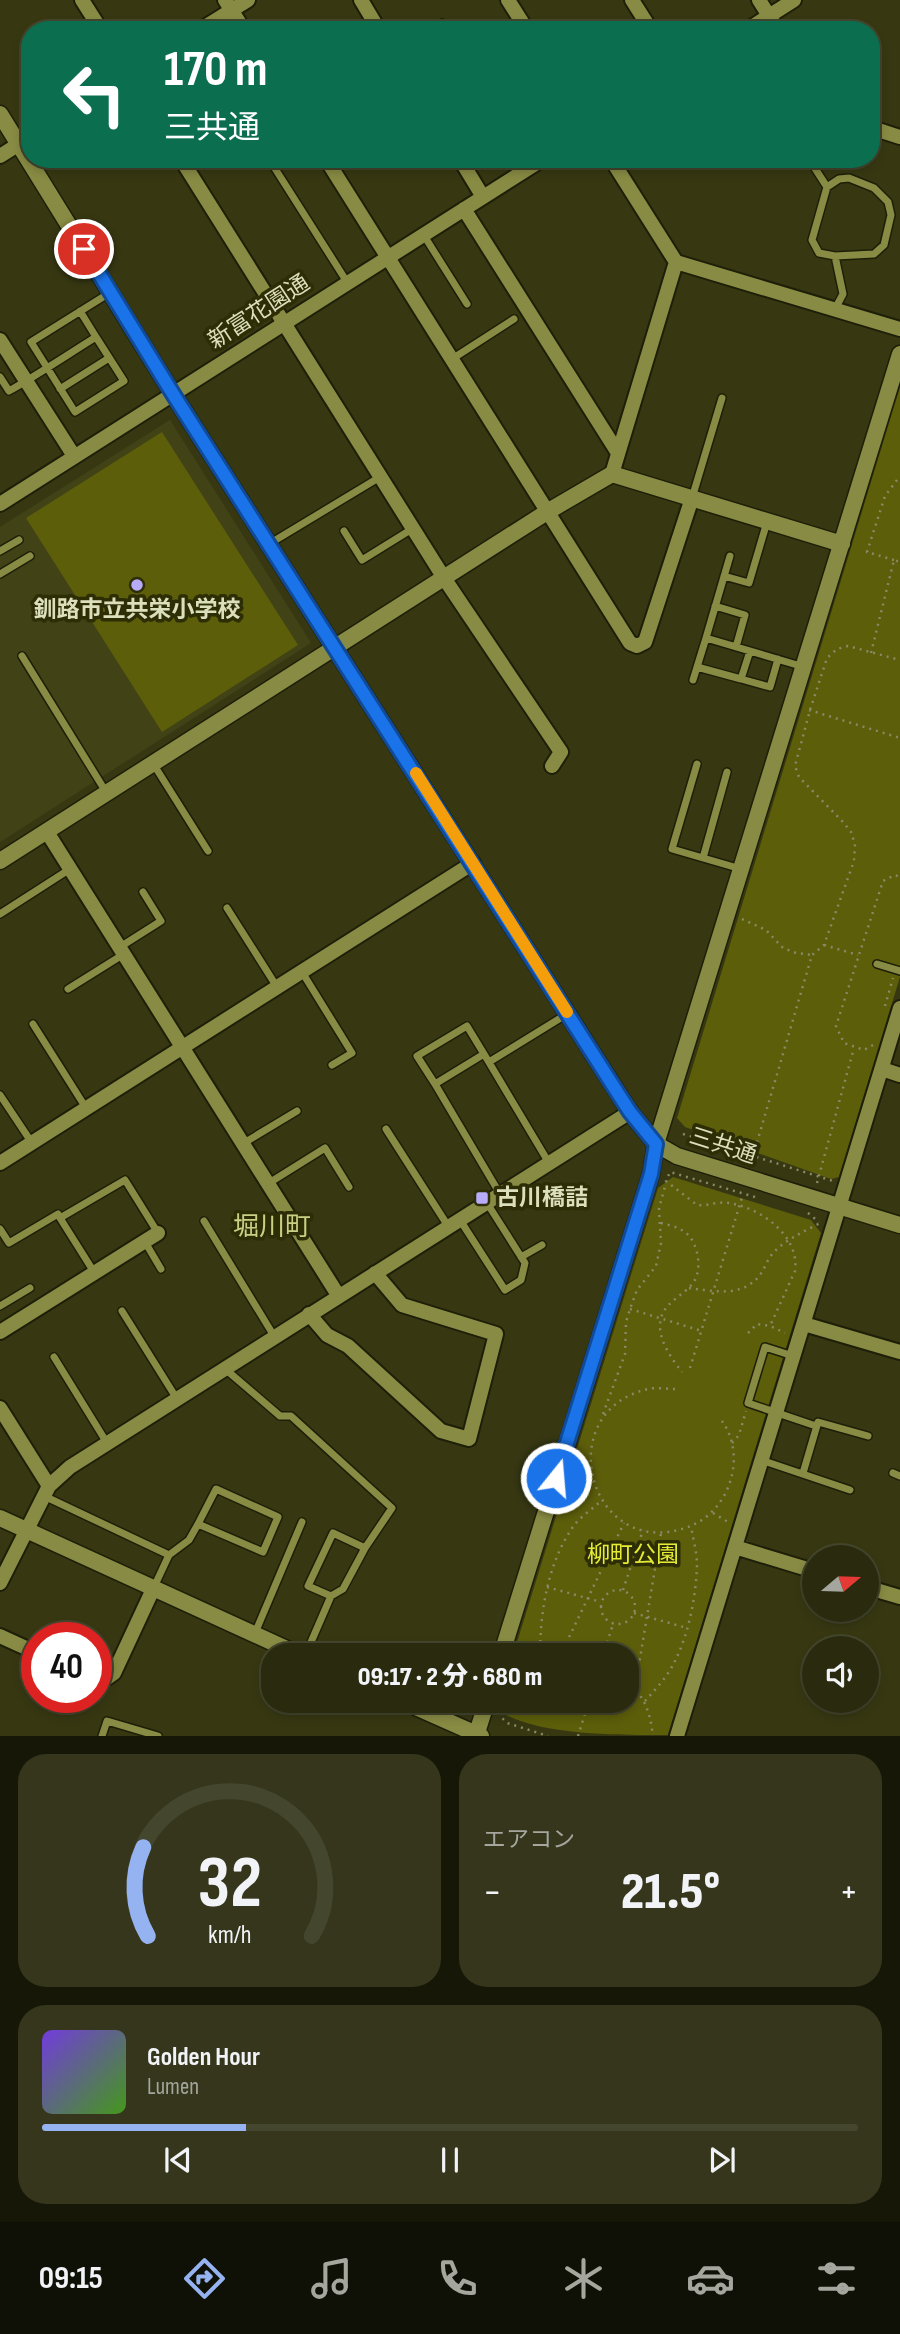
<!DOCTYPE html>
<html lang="ja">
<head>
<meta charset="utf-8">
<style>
  :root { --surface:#292a0e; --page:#35361c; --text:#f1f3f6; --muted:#a5a79e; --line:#45462e; --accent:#95b2f1 }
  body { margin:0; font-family:"Sofia Sans Condensed","Noto Sans JP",sans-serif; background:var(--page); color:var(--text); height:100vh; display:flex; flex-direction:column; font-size:26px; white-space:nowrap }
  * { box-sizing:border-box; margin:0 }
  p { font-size:23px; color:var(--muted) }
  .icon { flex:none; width:38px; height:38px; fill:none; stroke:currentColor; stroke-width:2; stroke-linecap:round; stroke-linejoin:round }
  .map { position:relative; height:1736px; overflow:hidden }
  .details { display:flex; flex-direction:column; gap:18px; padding:18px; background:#171708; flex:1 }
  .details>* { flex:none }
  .banner { position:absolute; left:21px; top:21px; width:859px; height:147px; border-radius:28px; box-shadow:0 4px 10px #0003,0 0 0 2px var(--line); background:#0b6e4f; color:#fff; overflow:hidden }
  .needle { width:46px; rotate:71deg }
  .controls { position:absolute; left:802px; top:1545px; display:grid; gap:14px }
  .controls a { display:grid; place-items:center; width:77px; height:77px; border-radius:50%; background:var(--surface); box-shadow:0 4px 10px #0003,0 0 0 2px var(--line); font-size:35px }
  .speed { position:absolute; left:21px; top:1622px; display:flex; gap:14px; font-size:35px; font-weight:700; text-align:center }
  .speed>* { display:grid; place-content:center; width:91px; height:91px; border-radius:50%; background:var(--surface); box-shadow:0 4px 10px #0003,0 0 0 2px var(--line); line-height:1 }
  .speed .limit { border:10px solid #d22; background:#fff; color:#111 }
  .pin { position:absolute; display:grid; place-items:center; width:60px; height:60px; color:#fff; margin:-30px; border:4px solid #fff; border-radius:50%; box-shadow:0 2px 7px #0007 }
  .me { position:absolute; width:77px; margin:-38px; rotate:17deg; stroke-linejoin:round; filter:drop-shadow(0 0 5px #0008) }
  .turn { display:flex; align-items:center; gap:24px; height:147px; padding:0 28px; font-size:32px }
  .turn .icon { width:91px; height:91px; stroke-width:2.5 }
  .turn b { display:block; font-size:49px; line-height:60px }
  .big { font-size:52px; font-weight:800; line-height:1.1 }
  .details .card { flex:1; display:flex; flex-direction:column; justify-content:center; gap:10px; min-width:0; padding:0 24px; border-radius:28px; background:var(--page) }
  .details .dial { align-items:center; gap:0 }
  .dial svg { height:182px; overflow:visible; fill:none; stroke:var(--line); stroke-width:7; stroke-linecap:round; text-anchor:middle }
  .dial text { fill:var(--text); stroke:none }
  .song { display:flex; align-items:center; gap:21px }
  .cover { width:84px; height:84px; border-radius:10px; background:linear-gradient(135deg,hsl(260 70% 55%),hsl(100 70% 35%)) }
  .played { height:7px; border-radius:4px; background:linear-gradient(90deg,var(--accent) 25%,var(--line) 25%) }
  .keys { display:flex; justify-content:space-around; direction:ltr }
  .heat { display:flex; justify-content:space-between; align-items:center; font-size:38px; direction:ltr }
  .details .tiles { flex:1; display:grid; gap:18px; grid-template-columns:1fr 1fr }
  .card:last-child { grid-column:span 2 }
  .trip { position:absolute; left:261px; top:1643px; width:378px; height:70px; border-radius:28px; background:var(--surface); box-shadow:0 4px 10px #0003,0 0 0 2px var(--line); font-weight:800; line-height:70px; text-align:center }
  .dock { display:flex; height:112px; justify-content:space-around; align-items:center; background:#101106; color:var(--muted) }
  .dock .icon { width:49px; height:49px }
  .dock .selected { color:var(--accent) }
  .dock b { font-size:32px; color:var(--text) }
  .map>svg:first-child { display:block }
</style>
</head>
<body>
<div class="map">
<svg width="900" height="1736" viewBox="0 0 900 1736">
  <rect width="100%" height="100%" fill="#373812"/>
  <path fill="#414317" d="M 170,420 L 311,643 L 0,842 L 0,527 Z"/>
  <path fill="#5c5e0a" d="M 900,387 L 900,977 L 839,1177 L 831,1179 L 685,1127 L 677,1118 Z
    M 162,432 L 298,645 L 162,732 L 26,518 Z
    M 673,1177 L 811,1220 L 821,1233 L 668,1735 C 618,1735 534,1736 496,1709 L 498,1701 L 626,1701 L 626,1656 L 513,1655 L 658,1188 Z"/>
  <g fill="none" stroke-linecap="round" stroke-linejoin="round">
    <defs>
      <path id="service" d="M 431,30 L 442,23
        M 269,159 L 347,282
        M 809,159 L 827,187
        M 849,178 L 874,188 L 888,202 L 891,215 L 884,245 L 874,254 L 835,256 L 819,253 L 812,240 L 827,187 L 839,179 Z
        M 423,234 L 467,304
        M 835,256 L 843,294 L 835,309
        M 80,311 L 96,337
        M 452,359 L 514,319
        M 0,377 L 9,391 C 39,374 67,355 96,337 L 124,381 L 75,412 L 31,342 L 111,292
        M 60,389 L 109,358
        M 692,498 L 722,398
        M 344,531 L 362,560 L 412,529
        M 269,544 L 380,477
        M 0,551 L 19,540
        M 730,556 L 706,638 L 804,667
        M 0,574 L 30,556
        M 724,576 L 749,583 L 767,522
        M 715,606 L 745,615 L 736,647
        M 22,656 L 106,792
        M 697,667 L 741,679 L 750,651
        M 741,679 L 770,687 L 778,659
        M 693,680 L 706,638
        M 697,764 L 672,849 L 741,869
        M 154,765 L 208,851
        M 703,858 L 727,772
        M 227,908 L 277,987
        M 0,914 L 70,869
        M 120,947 L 161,921 L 143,892
        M 877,964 L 900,971
        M 302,972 L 352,1053 L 332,1065
        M 68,989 L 124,954
        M 33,1024 L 86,1108
        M 489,1062 L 567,1014
        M 435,1084 L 417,1056 L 467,1026 L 484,1054
        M 0,1095 L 32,1143
        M 386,1129 L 448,1226
        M 244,1143 L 297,1111
        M 269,1183 L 325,1148 L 349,1187
        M 500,1194 L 435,1084 L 484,1054 L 549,1163
        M 460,1220 L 505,1290 L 521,1280 L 525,1263 L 487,1203
        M 204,1221 L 274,1336
        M 0,1229 L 9,1243 L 58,1214 L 60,1218
        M 145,1242 L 161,1269
        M 521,1257 L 542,1245
        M 94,1272 L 60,1218 L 125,1180 L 158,1233
        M 0,1306 L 30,1288
        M 122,1311 L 177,1399
        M 793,1356 L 765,1347 L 748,1403 L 816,1426
        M 54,1357 L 107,1443
        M 224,1368 L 280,1416 L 291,1416 L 392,1508 L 365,1548 L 333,1533 L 308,1586 L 331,1596 L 305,1656
        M 761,1460 L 850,1490
        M 803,1473 L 818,1422 L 868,1436
        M 893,1473 L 900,1476
        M 44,1496 L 169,1555 L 154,1587
        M 169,1555 L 189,1540 L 198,1524 L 263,1552 L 278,1517 L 216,1489 L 198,1524
        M 331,1596 L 343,1589 L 365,1548
        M 255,1633 L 302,1522
        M 102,1736 L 107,1721 L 158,1736"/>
      <path id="minor" d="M 82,0 L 101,30
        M 225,0 L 244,30
        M 361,0 L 379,30
        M 508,0 L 527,30
        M 632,0 L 651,30
        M 759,0 L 778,30
        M 200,30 L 248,0
        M 747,30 L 794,0
        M 872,128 L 900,137
        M 0,156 L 30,137
        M 181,159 L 444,578 L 561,752 L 552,766
        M 326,159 L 630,643 L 637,646 L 645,642 L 692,498
        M 460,159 L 483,197
        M 611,159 L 676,262 L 900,329
        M 464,209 L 618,453
        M 0,340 L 74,456
        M 612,474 L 676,262
        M 0,504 L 543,159
        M 47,832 L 338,1295
        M 882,1069 L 900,1075
        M 0,1163 L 473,863
        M 309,1314 L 327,1335 L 348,1346 L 441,1431 L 469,1439 L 496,1334 L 402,1305 L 375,1273
        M 804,1324 L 900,1352
        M 0,1332 L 158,1233
        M 0,1408 L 49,1486
        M 735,1547 L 814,1571
        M 0,1583 L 49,1486 L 70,1467 L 630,1112
        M 866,1587 L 900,1597
        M 0,1636 L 37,1653
        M 96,1679 L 107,1678 L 114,1673 L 154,1587
        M 677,1736 L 900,1008"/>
      <path id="tertiary" d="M 0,114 L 173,394 L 630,1112 L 656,1144 L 677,1156 L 900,1225
        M 0,861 L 547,512 L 612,474 L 842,544
        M 0,1518 L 302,1656
        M 501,1656 L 651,1174 L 656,1144 L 900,354
        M 402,1701 L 481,1736
        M 476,1736 L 487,1701"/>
    </defs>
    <use href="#service" stroke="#1e1f08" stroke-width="10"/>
    <use href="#minor" stroke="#1e1f08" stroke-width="18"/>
    <use href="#tertiary" stroke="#1e1f08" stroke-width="19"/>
    <path stroke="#888a65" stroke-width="2.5" stroke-dasharray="2 5" stroke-linecap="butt" d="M 894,560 L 867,552 L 885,496 L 900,476
      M 871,653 L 894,560 L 900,562
      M 809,710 L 900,738
      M 742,919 L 766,930 L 783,948 L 796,953 L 812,955
      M 824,945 L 858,955
      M 885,1006 L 893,978
      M 873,1045 L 864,1050 L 844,1043 L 836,1026 L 883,881 L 895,875 L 900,877
      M 683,1134 L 833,1181
      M 753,1156 L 812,955 L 824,945 L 854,861 L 855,844 L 851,832 L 843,822 L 799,777 L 795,766 L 810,710 L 827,658 L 837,649 L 848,646 L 900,660
      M 817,1183 L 854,1048
      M 755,1197 L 670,1172 L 666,1181 L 697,1205 C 708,1206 718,1201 729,1203 C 761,1208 800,1236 795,1271 L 770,1326
      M 808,1213 L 819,1222
      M 661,1223 C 669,1225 679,1227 686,1233 C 698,1242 703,1270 693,1283 C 684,1295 665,1302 661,1318 C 656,1337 671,1358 682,1372
      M 689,1288 C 714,1291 742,1298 760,1275 C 765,1268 768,1258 774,1252 C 787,1239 803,1232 820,1223
      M 630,1309 L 702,1331
      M 748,1333 L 757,1324 L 770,1326 L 785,1333
      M 690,1368 L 743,1194
      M 675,1389 C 666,1389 656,1387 648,1389 C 552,1411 587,1553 678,1530 C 700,1525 716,1512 726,1492 C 737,1469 737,1442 722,1421
      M 603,1414 L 625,1354 L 626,1322 L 630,1309 L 637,1290 L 656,1266 L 661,1243 L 659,1208 L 666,1183
      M 732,1443 L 739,1435 L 746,1411
      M 713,1513 L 728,1522
      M 547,1587 L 601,1602
      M 623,1590 L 643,1530
      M601 1607a17 17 0 1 1 34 0a17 17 0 1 1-34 0Z
      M 634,1613 L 687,1628
      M 540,1656 C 540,1611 548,1561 575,1524 C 582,1516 592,1509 600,1502
      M 560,1656 L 624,1523
      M 603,1656 L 613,1624
      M 626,1681 C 645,1696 650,1712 653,1736
      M 635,1688 L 661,1533
      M 509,1701 L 500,1716 L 507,1723 L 548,1736
      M 645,1701 C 656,1689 668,1676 675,1661 C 689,1633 696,1596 697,1565 C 697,1552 693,1539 691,1526
      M 578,1736 L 589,1701"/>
    <use href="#service" stroke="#888b43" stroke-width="7"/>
    <use href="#minor" stroke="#888b43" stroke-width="14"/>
    <use href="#tertiary" stroke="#888b43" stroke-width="16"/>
  </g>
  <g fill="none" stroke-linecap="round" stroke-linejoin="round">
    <defs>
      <path id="route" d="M 84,249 L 173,394 L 619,1095 L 630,1112 L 656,1144 L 651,1174 L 556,1478"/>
    </defs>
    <use href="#route" stroke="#114b97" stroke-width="18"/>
    <use href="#route" stroke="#1a73e8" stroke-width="12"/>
    <path stroke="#f59e0b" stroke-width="12" d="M 416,773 L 567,1012"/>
  </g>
  <g fill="#b8abf7" stroke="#2d2e06" stroke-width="2.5">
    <circle cx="137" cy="585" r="7"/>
    <rect x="475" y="1191" width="14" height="14" rx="3.5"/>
  </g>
  <g text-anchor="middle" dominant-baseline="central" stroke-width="7" stroke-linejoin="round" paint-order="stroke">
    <g font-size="23" fill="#dcdfbb" stroke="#2d2e06">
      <text transform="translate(259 312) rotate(-33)">新富花園通</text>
      <text transform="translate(723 1146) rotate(18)">三共通</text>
    </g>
    <g font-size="23" font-weight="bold" fill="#dcdfbb" stroke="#2d2e06">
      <text x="137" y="610">釧路市立共栄小学校</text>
      <text x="496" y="1198" text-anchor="start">古川橋詰</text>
    </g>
    <g font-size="23" fill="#e6ec35" stroke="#2d2e06">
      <text x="633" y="1555">柳町公園</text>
    </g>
    <g font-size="26" fill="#cacf84" stroke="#2d2e06">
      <text x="272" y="1227">堀川町</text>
    </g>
  </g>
</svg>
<div class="controls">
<a><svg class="needle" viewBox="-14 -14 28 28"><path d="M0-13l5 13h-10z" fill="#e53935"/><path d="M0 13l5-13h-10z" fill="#a5a79e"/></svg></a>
<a><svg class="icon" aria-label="sound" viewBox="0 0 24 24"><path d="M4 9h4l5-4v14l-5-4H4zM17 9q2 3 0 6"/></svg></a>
</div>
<div class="speed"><div class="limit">40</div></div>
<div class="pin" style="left:84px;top:249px;background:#d93025"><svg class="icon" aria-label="arrive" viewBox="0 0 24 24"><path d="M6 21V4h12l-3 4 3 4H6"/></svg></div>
<svg class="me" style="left:556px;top:1478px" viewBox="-20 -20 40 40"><circle r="17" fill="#1a73e8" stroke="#fff" stroke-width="3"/><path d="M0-11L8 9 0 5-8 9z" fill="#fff"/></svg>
<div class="trip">09:17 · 2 分 · 680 m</div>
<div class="banner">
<div class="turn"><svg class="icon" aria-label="left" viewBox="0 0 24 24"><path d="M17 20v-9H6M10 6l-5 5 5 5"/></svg><div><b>170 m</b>三共通</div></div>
</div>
</div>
<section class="details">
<div class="tiles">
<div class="card dial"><svg viewBox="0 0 100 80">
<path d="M14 69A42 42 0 1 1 86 69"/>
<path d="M14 69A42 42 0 0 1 12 30" stroke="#95b2f1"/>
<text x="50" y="56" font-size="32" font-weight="700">32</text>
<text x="50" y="72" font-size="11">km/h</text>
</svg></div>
<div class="card"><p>エアコン</p>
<div class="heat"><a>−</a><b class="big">21.5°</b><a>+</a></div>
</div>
<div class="card">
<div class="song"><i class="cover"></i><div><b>Golden Hour</b><p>Lumen</p></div></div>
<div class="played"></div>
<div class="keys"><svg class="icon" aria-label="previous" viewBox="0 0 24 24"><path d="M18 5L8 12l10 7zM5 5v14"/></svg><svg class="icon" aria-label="pause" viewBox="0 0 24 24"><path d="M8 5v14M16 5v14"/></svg><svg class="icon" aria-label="next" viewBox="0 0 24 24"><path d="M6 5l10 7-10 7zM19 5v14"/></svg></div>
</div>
</div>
</section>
<nav class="dock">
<b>09:15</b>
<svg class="icon selected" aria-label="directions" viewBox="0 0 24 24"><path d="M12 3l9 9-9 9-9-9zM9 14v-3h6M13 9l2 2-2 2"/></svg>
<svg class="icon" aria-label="music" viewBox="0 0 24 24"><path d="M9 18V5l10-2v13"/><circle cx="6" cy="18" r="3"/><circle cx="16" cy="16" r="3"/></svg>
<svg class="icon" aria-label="phone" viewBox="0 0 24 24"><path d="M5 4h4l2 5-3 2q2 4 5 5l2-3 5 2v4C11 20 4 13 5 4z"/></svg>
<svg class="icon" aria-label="climate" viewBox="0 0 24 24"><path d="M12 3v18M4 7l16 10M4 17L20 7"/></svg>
<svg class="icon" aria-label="car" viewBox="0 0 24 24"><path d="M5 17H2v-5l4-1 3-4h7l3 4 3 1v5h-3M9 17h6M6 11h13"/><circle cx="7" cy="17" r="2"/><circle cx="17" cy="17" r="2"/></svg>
<svg class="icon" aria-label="filters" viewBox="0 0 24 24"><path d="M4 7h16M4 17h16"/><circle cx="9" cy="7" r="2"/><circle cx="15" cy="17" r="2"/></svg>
</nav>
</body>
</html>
